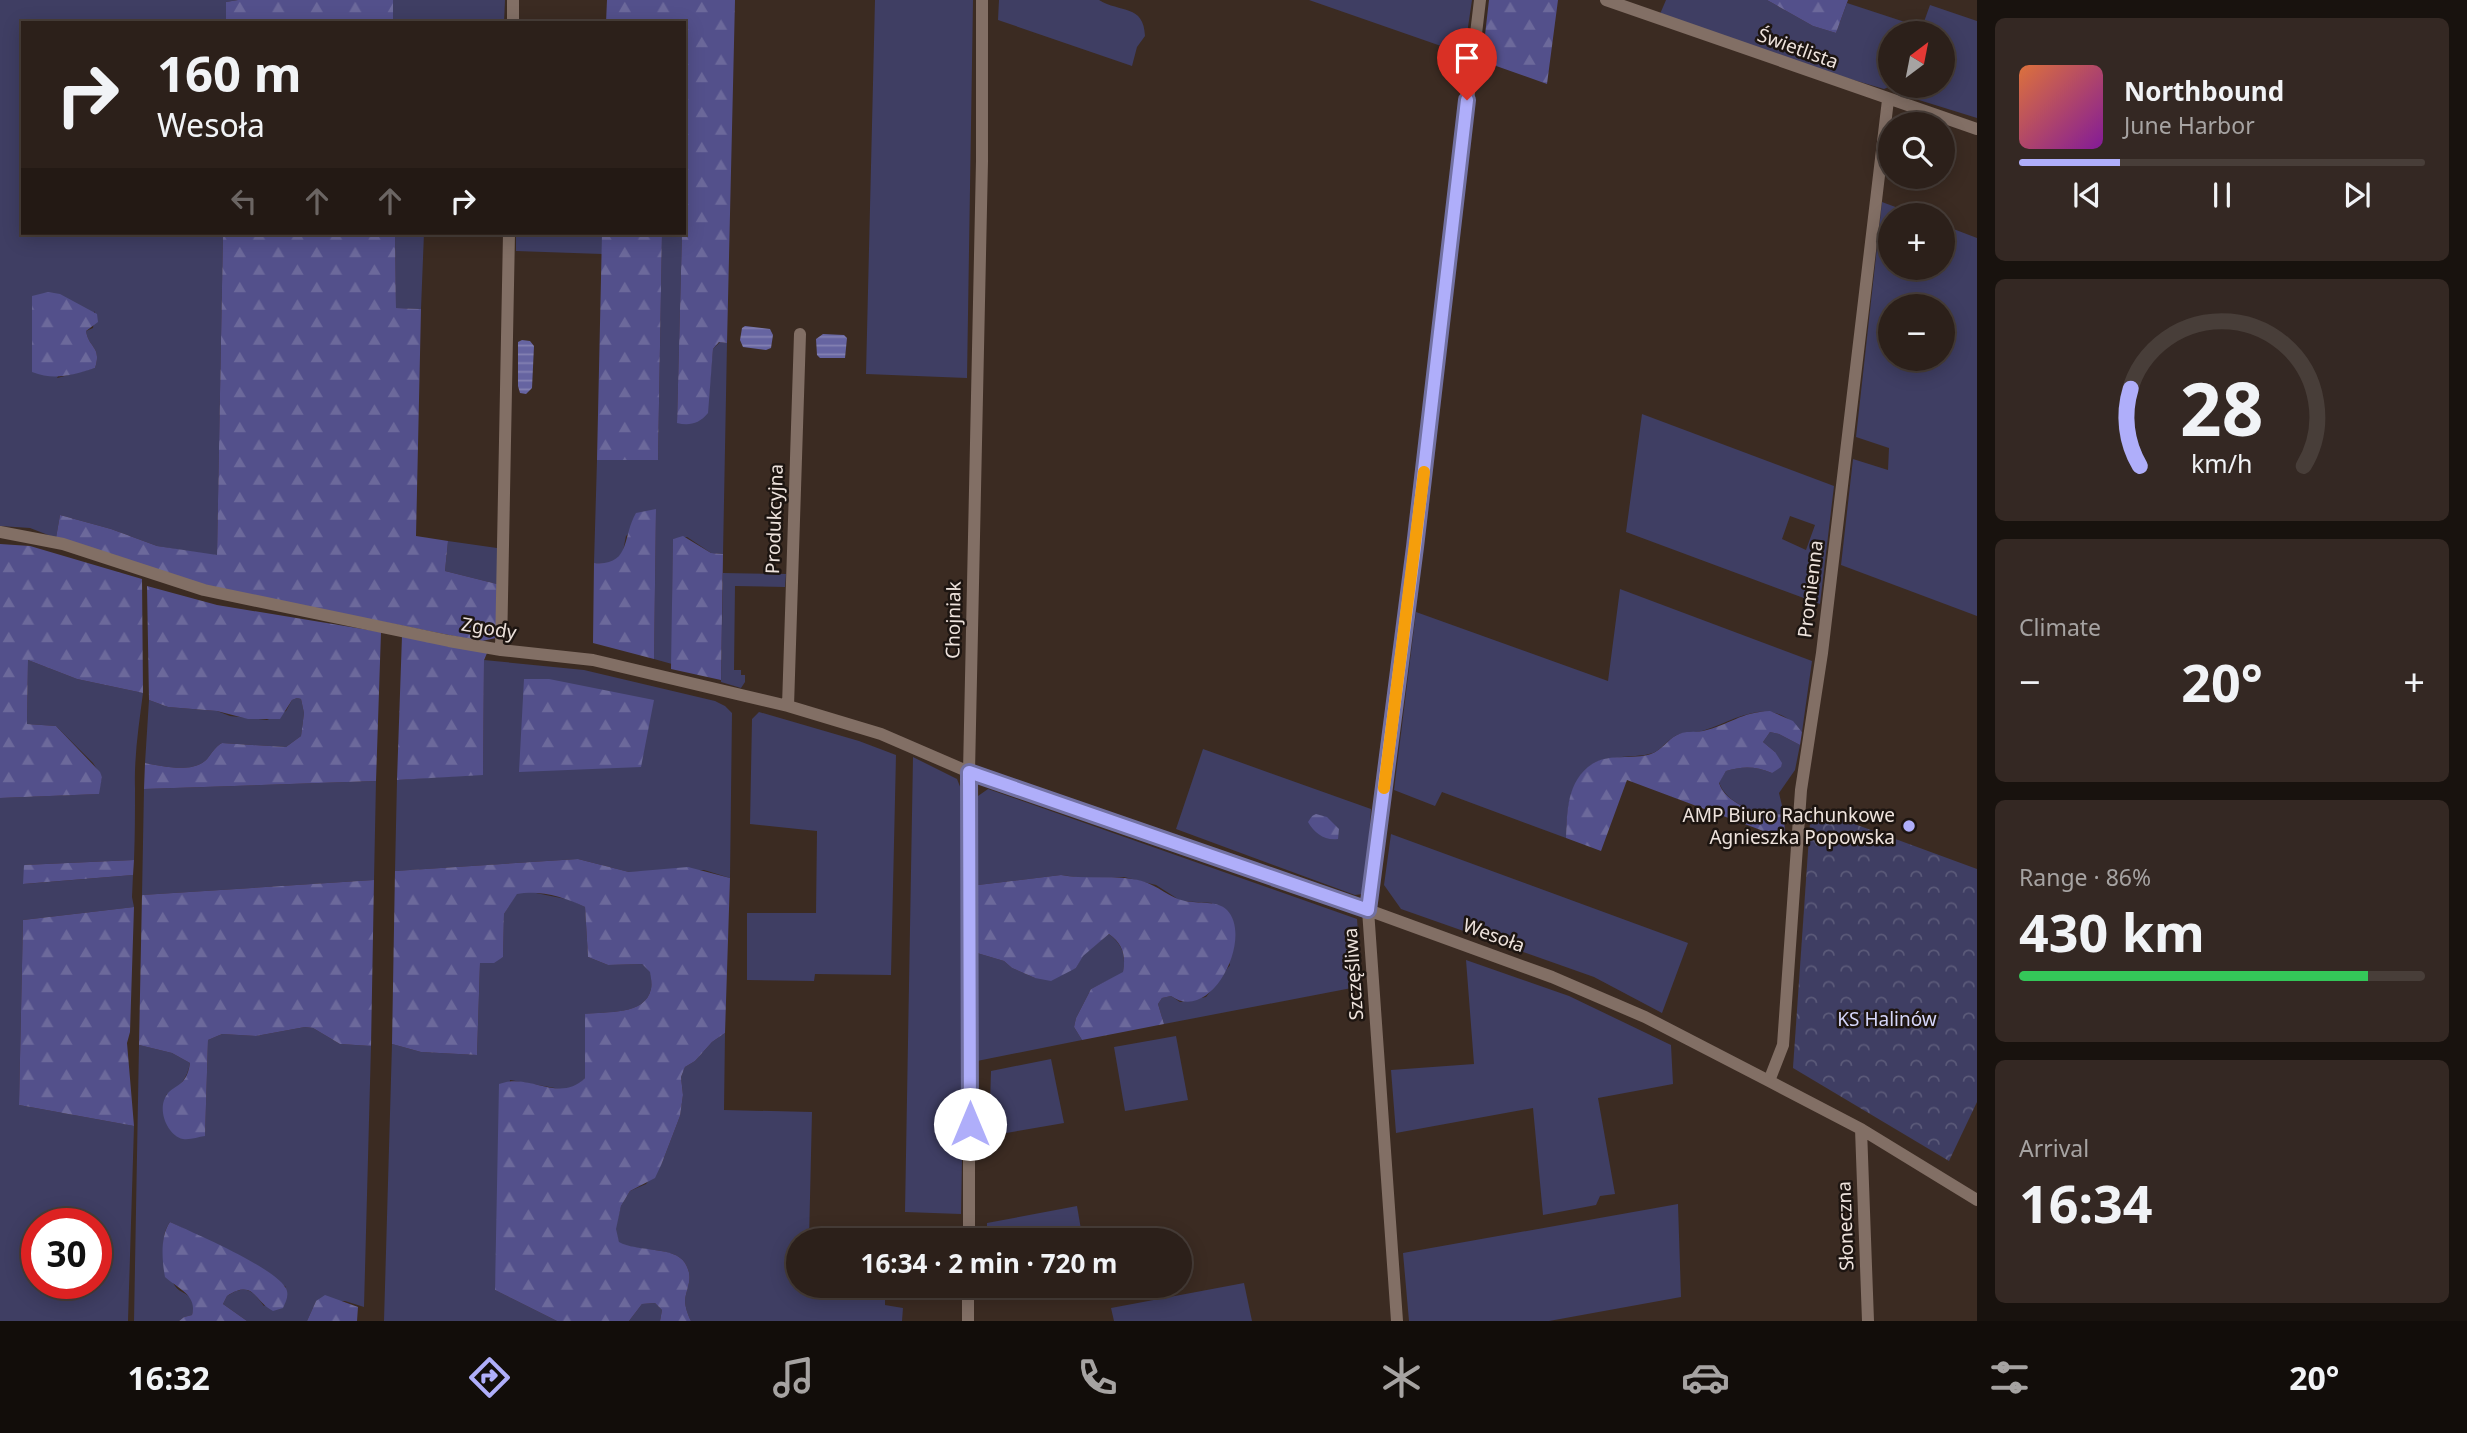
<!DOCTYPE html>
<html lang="en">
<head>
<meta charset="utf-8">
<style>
  :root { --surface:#2c201a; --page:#342823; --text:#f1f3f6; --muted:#a6a3a2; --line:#483e39; --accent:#afaefa }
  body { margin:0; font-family:"Noto Sans",sans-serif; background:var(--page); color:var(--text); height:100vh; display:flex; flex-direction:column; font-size:26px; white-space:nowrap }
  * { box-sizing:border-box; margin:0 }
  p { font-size:23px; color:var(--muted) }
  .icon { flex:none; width:38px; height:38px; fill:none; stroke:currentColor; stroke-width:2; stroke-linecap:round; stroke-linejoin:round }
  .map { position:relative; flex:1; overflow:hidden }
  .panel { display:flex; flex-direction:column; gap:18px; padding:18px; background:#18120e; width:490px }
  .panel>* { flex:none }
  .hud { position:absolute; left:21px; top:21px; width:665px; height:214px; border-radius:0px; box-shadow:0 4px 18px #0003,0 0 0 2px var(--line); background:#2c201a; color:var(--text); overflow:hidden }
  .needle { width:46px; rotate:32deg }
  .buttons { position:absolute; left:1878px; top:21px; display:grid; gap:14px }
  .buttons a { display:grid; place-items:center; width:77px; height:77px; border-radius:50%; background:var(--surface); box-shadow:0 4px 18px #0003,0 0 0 2px var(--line); font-size:35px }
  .speed { position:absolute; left:21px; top:1208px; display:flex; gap:14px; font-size:35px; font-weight:700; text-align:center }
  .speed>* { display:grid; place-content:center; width:91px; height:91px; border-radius:50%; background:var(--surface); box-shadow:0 4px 18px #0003,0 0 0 2px var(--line); line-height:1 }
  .speed .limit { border:10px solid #d22; background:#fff; color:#111 }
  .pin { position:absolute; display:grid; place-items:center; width:60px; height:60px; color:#fff; margin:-72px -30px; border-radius:50% 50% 50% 0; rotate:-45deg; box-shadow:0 0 7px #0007 }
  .pin .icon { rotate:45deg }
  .me { position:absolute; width:77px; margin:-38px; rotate:0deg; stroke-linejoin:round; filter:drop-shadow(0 0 5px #0008) }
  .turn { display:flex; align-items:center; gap:24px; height:147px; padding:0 21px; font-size:32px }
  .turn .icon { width:91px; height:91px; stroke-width:2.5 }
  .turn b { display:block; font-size:49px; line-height:60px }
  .lanes { display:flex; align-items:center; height:66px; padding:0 21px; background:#0003; justify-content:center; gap:35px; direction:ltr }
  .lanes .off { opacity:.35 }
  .big { font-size:52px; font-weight:700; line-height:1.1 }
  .panel .tile { flex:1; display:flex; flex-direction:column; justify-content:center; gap:10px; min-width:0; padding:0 24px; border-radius:10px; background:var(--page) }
  .panel .dial { align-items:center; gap:0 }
  .dial svg { height:182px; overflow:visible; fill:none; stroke:var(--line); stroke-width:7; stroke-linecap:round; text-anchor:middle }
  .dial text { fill:var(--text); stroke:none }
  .song { display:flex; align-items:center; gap:21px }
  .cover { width:84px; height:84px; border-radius:10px; background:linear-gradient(135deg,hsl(20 70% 55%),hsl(290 70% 35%)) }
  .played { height:7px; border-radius:4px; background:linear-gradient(90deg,var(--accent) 25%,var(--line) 25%) }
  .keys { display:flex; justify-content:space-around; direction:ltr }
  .heat { display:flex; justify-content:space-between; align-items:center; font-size:38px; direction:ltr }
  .charge { height:10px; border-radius:5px; background:linear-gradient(90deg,#34c759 86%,var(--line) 0) }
  .trip { position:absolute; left:786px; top:1228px; width:406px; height:70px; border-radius:35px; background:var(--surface); box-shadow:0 4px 18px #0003,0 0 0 2px var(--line); font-weight:700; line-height:70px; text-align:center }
  .menu { display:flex; height:112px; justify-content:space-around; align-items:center; background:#120d0a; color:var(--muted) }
  .menu .icon { width:49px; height:49px }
  .menu .current { color:var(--accent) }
  .menu b { font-size:32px; color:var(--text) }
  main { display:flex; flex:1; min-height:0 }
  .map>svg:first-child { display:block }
</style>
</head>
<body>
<main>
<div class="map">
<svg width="1977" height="1321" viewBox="0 0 1977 1321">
  <defs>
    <pattern id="forest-firs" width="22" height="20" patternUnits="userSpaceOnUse" patternTransform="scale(1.75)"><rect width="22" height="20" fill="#53508b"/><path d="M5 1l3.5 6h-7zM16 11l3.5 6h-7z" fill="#6c699b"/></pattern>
    <pattern id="park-crowns" width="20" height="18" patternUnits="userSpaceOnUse" patternTransform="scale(1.75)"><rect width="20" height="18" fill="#3f3e63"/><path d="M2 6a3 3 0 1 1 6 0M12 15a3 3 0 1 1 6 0" fill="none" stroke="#5b5a79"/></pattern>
    <pattern id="water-rules" width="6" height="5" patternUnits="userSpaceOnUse" patternTransform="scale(1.75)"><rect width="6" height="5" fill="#6664a1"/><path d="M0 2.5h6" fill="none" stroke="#8481b2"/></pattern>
  </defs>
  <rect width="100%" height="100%" fill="#3b2b22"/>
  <path fill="#3f3e63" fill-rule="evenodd" d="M 0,0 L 238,0 L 226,2 L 226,23 L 23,23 L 23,233 L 223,233 L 217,556 L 157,546 L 111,529 L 60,515 L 56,538 L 30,528 L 0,526 ZM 95,311 L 93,328 L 86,331 C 89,349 102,346 95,368 L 57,378 Z
    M 393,0 L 505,0 L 504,23 L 393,23 Z
    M 875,0 L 973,0 L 967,378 L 866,374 Z
    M 999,0 L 1099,0 C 1120,13 1144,4 1145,36 L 1137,47 L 1132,66 L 998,20 Z
    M 1309,0 L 1472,0 L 1464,54 Z
    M 1666,0 L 1767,0 L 1813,26 L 1836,33 L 1847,3 L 1911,24 L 1908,33 L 1890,33 L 1891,86 L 1884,89 L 1820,70 L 1660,14 Z
    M 1930,5 L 1977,21 L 1977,118 L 1906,96 L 1902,90 L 1903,86 L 1942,86 L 1942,33 L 1920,33 Z
    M 1882,202 L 1917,215 L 1890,215 L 1890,268 L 1942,268 L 1943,225 L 1977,238 L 1977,616 L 1841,565 L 1853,459 L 1888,470 L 1889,448 L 1856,437 ZM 1890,306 L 1942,306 L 1942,359 L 1890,359 Z
    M 395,233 L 424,233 L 421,309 L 396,308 Z
    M 516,233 L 602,233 L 602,254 L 516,251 Z
    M 662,233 L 682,233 L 677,423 L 707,413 L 713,349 L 720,342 L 727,343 L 723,554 L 711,553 L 687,537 L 673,539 L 672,664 L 654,659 L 656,509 L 626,536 L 623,551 L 617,559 L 610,563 L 594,563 L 597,460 L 658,460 Z
    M 1642,414 L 1834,486 L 1820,604 L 1626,532 ZM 1790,516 L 1815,525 L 1806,550 L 1782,539 Z
    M 448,541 L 497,548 L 497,584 L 445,571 Z
    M 723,573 L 786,574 L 785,587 L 735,586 L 734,670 L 741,670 L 741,675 L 745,675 L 745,682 L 741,688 L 721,682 Z
    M 1620,589 L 1812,661 L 1802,732 C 1771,694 1741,718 1705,730 C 1695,734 1685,730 1675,736 C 1665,742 1660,752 1649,754 C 1633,758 1604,755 1591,765 C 1568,783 1567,811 1566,838 L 1442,792 L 1435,806 L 1394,790 L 1416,612 L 1608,681 Z
    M 28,660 L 77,679 L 143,693 C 139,724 134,756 135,788 C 135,812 135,835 134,860 L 24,865 L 24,884 L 133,875 L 132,897 L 134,907 L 23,920 L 19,1105 L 134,1126 L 128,1321 L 0,1321 L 0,798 L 98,794 L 102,777 L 93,763 L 56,726 L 27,724 ZM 37,1223 L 96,1223 L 96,1283 L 37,1283 Z
    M 484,660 L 584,670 L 715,701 L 725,706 L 732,713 L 730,878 L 704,870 L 629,872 L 578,859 L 395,871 L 397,780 L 483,774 Z
    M 297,698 L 301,699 L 304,713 L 301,736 L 286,747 L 222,743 C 215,747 212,753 207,759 C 193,774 162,766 145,763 L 149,700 L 168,707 L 217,711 L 230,716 L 267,720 L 286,711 L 292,700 Z
    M 759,712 L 859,741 L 896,755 L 891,975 L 815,974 L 814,981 L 747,980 L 747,913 L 816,913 L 817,831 L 750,824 L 752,719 Z
    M 1770,732 L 1779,734 L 1800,745 L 1795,770 L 1779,793 L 1784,814 C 1762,816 1726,805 1719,782 L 1726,771 C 1743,766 1755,766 1772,773 L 1775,752 L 1763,742 Z
    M 1203,749 L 1371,809 L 1366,882 L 1363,894 L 1355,895 L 1176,829 Z
    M 913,757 L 957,779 L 963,794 L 964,1047 L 961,1214 L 905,1212 Z
    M 376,781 L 374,880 L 142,895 L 144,789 Z
    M 988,789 L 1357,919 L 1362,986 L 1164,1024 L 1158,1004 L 1162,998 L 1171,996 L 1180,1002 L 1206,997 L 1230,965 L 1212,903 L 1181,901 L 1156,885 L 1124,877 L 1084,878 L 1061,875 L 978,885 L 978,796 Z
    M 1391,834 L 1688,943 L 1662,1013 L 1594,977 L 1401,909 L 1384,885 Z
    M 531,892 L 571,900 L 585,907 L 588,957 L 608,965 L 642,964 L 651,972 C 651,977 652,984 651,989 C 645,1016 606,1011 586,1014 L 585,1078 L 577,1086 L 566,1090 L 510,1080 L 495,1290 L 557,1321 L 384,1321 L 392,1044 L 421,1052 L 477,1055 L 480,963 L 503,957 L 504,914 L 517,893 Z
    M 1109,934 C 1123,945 1126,956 1123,973 L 1091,989 L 1076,1018 L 1074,1027 L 1082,1040 L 977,1061 L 977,953 L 1004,961 L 1012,968 L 1035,978 L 1076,968 L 1082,956 Z
    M 1466,960 L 1569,996 L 1671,1045 L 1673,1084 L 1598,1098 L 1615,1194 L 1600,1196 L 1596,1205 L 1543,1215 L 1533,1108 L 1396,1133 L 1391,1070 L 1474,1064 Z
    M 305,1027 L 313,1028 L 340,1044 L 371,1046 L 364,1307 L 345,1301 L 316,1301 L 307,1321 L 247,1321 L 223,1304 L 227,1296 C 246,1284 251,1289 264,1306 L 286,1287 L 245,1259 L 170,1222 C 159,1237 165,1254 170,1270 C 171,1274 172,1282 175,1286 C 182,1296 199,1293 192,1315 L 184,1317 L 179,1321 L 134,1321 L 139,1045 L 172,1053 L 190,1063 C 187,1079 180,1087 166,1095 L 205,1135 L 208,1040 L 222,1034 L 256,1036 Z
    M 725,1033 L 724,1110 L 812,1112 L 809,1241 L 798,1241 L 798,1286 L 885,1286 L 885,1305 L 903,1308 L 902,1321 L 691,1321 C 688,1315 685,1307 685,1300 C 687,1286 694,1278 685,1263 C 675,1246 636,1252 619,1243 L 615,1229 L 621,1206 L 630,1191 L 646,1184 L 662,1163 L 680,1116 L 683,1095 L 681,1077 L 685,1067 L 695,1061 L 712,1042 Z
    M 1176,1036 L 1188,1100 L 1125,1111 L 1114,1047 Z
    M 1051,1059 L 1064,1123 L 989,1136 L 991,1071 Z
    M 1678,1204 L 1681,1297 L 1549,1321 L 1409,1321 L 1403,1253 Z
    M 1077,1206 L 1083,1241 L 987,1241 L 987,1223 Z
    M 1244,1283 L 1252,1321 L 1114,1321 L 1111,1308 Z
    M 655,1303 L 662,1310 L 660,1321 L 629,1321 L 642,1304 Z"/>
  <path fill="url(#forest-firs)" d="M 238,0 L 393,0 L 393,23 L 226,23 L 226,2 Z
    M 607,0 L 735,0 L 727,343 L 719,342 L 713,349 L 708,413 C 699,424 689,426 677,423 L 682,233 L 684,233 L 684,23 L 606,23 Z
    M 1489,0 L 1558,0 L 1547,84 L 1482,61 Z
    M 1767,0 L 1848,0 L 1836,33 L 1813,26 Z
    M 223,233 L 395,233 L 396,308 L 421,309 L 416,536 L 448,541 L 445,571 L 497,584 L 496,638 L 482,641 L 459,637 L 218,589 L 56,538 L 60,515 L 111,529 L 157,546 L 217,555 Z
    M 602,233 L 662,233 L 658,460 L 597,460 Z
    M 48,292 L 60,294 L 97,314 L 98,322 L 86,331 C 89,349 102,346 95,368 C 72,375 55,381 32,372 L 32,296 Z
    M 656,509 L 654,659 L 593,643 L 594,563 C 631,566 622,537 636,513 Z
    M 683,536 L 711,553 L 723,554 L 721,680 L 671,669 L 673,539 Z
    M 0,544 L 30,546 L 142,579 L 143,693 L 77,679 L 28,660 L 27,724 L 56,726 L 100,772 L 102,777 L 99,794 L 0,798 Z
    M 147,586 L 217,605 L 381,632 L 376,781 L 144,789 L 145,763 C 162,766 193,774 207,759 C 212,753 215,747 222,743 L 286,747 L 301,736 L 304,713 L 301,699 L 297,698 L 292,700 L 280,719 L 248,719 L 217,711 L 168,707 L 149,700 Z
    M 402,636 L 487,653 L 484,660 L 483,775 L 397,780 Z
    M 524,679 L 549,679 L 654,700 L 641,767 L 519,772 Z
    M 1770,711 L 1793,721 L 1802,732 L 1800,745 L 1779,734 L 1770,732 L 1763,742 L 1775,752 L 1782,763 L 1781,767 L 1772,773 C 1755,766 1743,766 1726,771 L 1719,783 C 1726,805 1762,816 1784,814 L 1785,839 L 1627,780 L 1601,851 L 1566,838 C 1567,811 1567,781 1592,764 C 1608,753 1633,760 1651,754 C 1662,750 1667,740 1677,735 C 1686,730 1694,733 1703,731 C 1729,725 1741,712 1770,711 Z
    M 1316,814 L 1327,817 L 1339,829 L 1338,839 C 1325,841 1314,833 1308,822 L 1312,816 Z
    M 578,859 L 629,872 L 688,867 L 730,878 L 725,1033 L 712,1042 L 695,1061 L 685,1067 L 681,1077 L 683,1095 L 680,1116 L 662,1163 L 655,1178 L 630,1191 L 621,1206 L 616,1229 L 619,1242 C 636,1252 675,1246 685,1263 C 694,1278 687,1286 685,1300 C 685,1307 688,1315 691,1321 L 660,1321 L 662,1310 L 655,1303 L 642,1304 L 629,1321 L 557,1321 L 495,1290 L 499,1084 C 530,1072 559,1104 585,1078 L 585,1014 C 606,1011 645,1016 651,989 C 652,984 651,977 650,972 L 642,964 L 608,965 L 588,957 L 585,907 C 564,897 540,890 517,894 L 504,914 L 503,957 L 494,963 L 480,963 L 477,1055 L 421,1052 L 392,1044 L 395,871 Z
    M 134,860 L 133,875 L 23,884 L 24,865 Z
    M 1061,875 C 1088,880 1115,874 1142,881 C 1157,885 1170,898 1185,901 C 1198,904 1217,900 1227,910 C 1254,938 1211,1025 1171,996 L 1162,998 L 1158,1004 L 1164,1024 L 1082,1040 L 1074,1027 L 1076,1018 L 1091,989 L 1123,972 C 1126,956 1123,944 1109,934 L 1083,956 L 1076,968 L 1051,981 L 1035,978 L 1012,968 L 1004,961 L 977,953 L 978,885 Z
    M 374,880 L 371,1046 L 340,1044 L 313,1028 L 305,1027 L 256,1036 L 222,1034 L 208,1040 L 205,1136 C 198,1137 190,1140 183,1139 C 168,1136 158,1112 165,1098 C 172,1083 186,1090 190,1063 L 172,1053 L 139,1045 L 142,895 Z
    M 134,907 L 130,1032 L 127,1043 L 134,1126 L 19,1105 L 23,920 Z
    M 170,1222 C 194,1233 273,1267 285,1287 C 290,1294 286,1301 283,1308 L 273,1311 C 253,1300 254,1279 227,1296 L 223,1304 L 247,1321 L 179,1321 L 184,1317 L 192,1315 C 198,1295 177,1288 165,1277 C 162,1261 160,1236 170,1222 Z
    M 325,1295 L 358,1307 L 357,1321 L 307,1321 L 316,1301 Z"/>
  <path fill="url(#park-crowns)" d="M 1811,808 L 1977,869 L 1977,1102 L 1949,1161 L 1793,1068 Z"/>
  <path fill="url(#water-rules)" d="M 745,326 L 770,329 L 773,335 L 771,348 L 766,350 L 743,347 L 740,340 L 742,328 Z
    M 823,334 L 844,335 L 847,338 L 845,358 L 820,358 L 817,355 L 816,339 Z
    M 522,340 L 530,341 L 534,346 L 532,388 L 526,394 L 520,393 L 518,386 L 518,342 Z"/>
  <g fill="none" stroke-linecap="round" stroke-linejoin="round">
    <path stroke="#826f65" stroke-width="12" d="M 1606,0 L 1977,129
      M 513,23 L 513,0
      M 0,532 L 63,544 L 204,590 L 449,641 L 501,650 L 593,660 L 788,706 L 881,734 L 969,772 L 1368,910 L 1552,977 L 1645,1017 L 1769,1081 L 1861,1129 L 1977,1200
      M 501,650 L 509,233
      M 788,706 L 800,334
      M 1769,1081 L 1783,1045 L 1801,790 L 1822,653 L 1888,100
      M 1861,1129 L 1868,1321
      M 969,1241 L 969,772 L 982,161 L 982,0
      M 968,1321 L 968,1286
      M 1397,1321 L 1368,910 L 1415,547 L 1480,0"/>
  </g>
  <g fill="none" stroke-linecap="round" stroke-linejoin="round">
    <defs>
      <path id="route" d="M 970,1124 L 969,772 L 1368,910 L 1415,547 L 1467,100"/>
    </defs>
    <use href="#route" stroke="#7271a2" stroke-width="18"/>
    <use href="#route" stroke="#afaefa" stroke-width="12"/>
    <path stroke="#f59e0b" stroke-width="12" d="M 1384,788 L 1424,472"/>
  </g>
  <circle fill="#afaefa" stroke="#1d1511" stroke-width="2.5" cx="1909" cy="826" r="7"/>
  <g text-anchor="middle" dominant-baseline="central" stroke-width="5" stroke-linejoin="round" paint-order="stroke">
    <g font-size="19" fill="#eee3dd" stroke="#1d1511">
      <text transform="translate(1798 48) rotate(20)">Świetlista</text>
      <text transform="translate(774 519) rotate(-88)">Produkcyjna</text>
      <text transform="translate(1810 589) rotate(-83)">Promienna</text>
      <text transform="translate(953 620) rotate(-89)">Chojniak</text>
      <text transform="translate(489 628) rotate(9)">Zgody</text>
      <text transform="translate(1494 935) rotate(20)">Wesoła</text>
      <text transform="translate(1353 974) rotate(-94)">Szczęśliwa</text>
      <text transform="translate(1845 1226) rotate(-92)">Słoneczna</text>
    </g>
    <g font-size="19" fill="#eee3dd" stroke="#1d1511" text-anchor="end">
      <text x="1895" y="815">AMP Biuro Rachunkowe<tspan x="1895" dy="22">Agnieszka Popowska</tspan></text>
    </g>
    <g font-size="19" fill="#d5d6fa" stroke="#1d1511">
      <text x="1887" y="1019">KS Halinów</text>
    </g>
  </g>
</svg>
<div class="buttons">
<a><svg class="needle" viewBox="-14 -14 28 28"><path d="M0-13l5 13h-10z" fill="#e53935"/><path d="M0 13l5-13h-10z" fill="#a6a3a2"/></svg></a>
<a><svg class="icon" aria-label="search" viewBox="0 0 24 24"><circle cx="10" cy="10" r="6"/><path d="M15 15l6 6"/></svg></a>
<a>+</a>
<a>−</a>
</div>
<div class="speed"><div class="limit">30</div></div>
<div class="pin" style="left:1467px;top:100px;background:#d93025"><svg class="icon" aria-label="arrive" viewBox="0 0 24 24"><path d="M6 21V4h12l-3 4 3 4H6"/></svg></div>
<svg class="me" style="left:970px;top:1124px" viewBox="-20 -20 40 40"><circle r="19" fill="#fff"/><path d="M0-13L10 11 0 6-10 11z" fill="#afaefa"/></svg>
<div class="trip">16:34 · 2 min · 720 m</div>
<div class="hud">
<div class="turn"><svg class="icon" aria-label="right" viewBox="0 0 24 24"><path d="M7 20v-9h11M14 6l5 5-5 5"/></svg><div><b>160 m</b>Wesoła</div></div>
<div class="lanes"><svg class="icon off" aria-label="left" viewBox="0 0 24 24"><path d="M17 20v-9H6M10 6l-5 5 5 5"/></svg><svg class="icon off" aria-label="ahead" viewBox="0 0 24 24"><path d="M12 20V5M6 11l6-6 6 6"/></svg><svg class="icon off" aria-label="ahead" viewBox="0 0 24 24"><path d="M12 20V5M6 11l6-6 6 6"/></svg><svg class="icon" aria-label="right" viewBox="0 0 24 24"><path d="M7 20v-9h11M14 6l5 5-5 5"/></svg></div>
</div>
</div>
<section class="panel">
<div class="tile">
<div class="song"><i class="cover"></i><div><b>Northbound</b><p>June Harbor</p></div></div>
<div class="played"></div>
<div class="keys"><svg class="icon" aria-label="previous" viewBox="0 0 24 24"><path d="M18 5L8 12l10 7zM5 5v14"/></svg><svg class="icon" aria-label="pause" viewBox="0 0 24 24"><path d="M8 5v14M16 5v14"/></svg><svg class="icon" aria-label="next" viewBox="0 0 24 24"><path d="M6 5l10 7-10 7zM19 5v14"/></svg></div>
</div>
<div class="tile dial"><svg viewBox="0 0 100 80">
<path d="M14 69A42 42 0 1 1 86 69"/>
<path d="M14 69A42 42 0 0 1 10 35" stroke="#afaefa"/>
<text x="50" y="56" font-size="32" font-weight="700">28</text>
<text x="50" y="72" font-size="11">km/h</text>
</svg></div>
<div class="tile"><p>Climate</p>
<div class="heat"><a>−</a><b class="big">20°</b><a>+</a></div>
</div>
<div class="tile"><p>Range · 86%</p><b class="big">430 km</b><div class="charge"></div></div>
<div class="tile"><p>Arrival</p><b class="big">16:34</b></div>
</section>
</main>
<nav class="menu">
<b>16:32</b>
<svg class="icon current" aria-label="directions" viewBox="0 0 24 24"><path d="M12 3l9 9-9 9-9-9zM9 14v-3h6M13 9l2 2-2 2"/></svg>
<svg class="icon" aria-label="music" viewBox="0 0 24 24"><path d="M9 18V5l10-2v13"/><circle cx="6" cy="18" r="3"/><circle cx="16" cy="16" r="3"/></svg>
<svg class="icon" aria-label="phone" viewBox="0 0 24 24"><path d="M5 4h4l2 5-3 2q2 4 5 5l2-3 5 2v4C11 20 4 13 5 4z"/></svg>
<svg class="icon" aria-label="climate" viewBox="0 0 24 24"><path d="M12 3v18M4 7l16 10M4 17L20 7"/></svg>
<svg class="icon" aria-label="car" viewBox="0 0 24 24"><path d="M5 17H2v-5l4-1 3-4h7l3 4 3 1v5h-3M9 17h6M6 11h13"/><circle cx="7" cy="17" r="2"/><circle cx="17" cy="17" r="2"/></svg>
<svg class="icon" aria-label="filters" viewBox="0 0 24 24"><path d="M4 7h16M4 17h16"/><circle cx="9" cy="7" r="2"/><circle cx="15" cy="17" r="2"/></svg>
<b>20°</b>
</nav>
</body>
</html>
